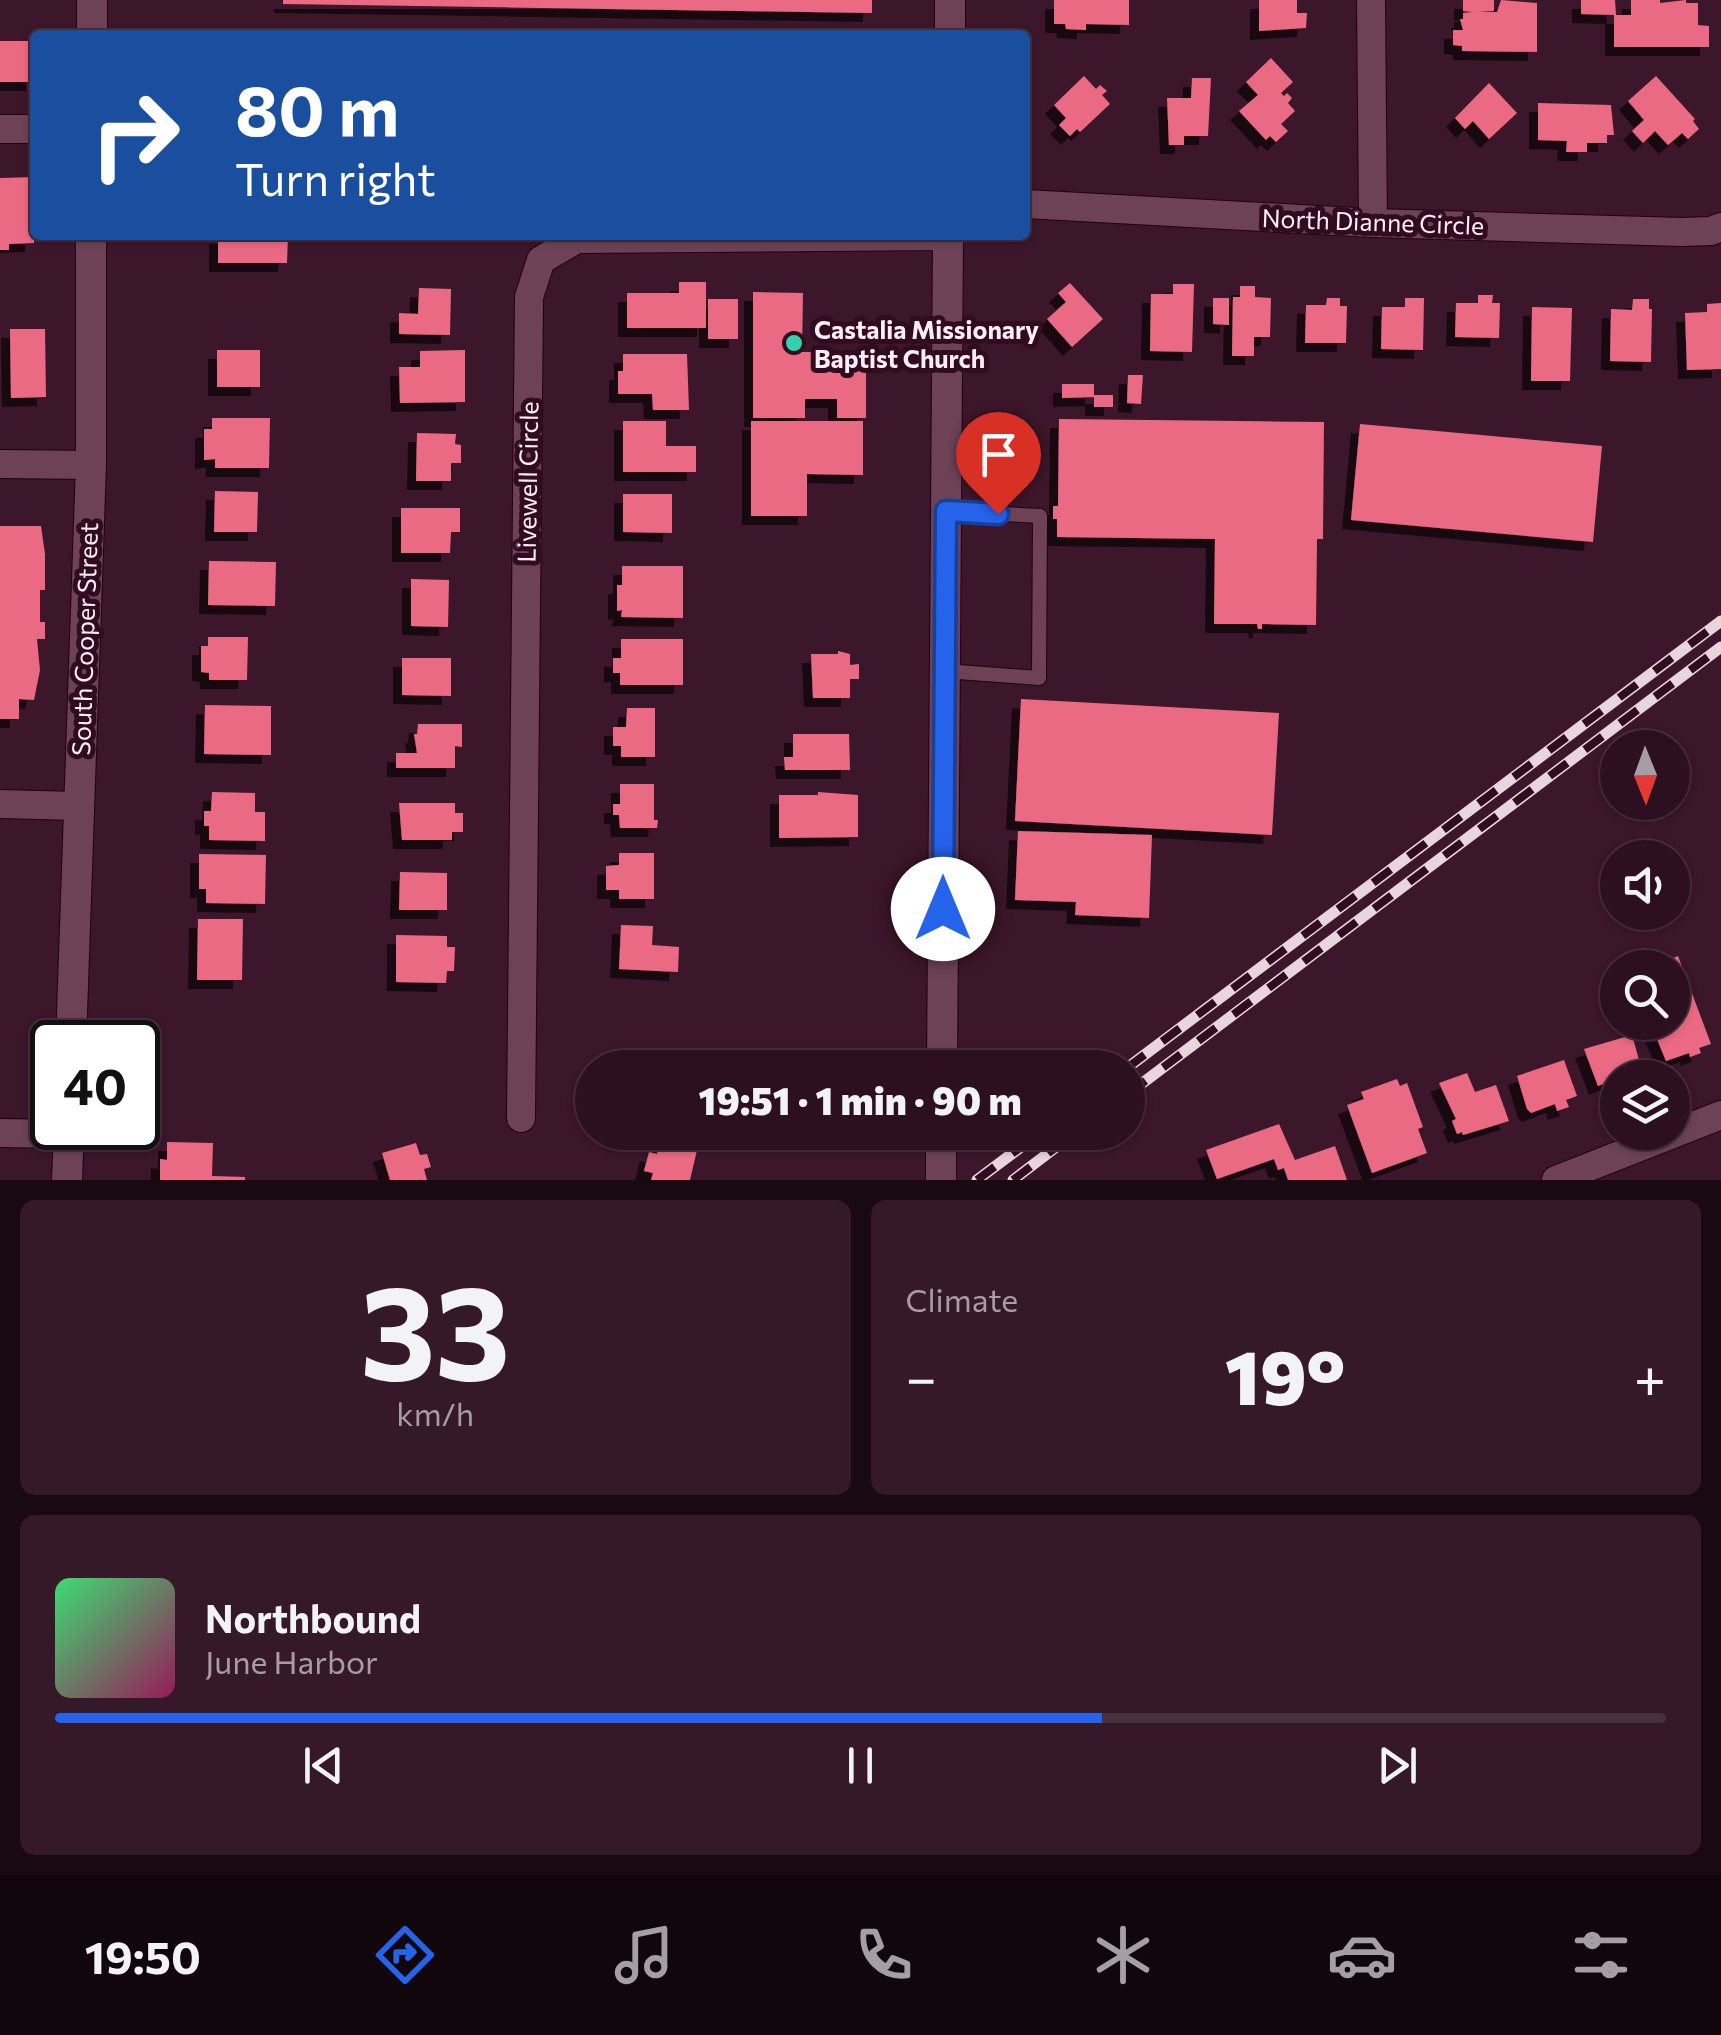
<!DOCTYPE html>
<html lang="en">
<head>
<meta charset="utf-8">
<style>
  :root { --surface:#2d1020; --page:#351929; --text:#f1f3f6; --muted:#a79da5; --line:#48303e; --accent:#2563eb }
  body { margin:0; font-family:Commissioner,sans-serif; background:var(--page); color:var(--text); height:100vh; display:flex; flex-direction:column; font-size:38px; white-space:nowrap }
  * { box-sizing:border-box; margin:0 }
  p { font-size:32px; color:var(--muted) }
  .icon { flex:none; width:55px; height:55px; fill:none; stroke:currentColor; stroke-width:2; stroke-linecap:round; stroke-linejoin:round }
  .map { position:relative; height:1180px; overflow:hidden }
  .panel { display:flex; flex-direction:column; gap:20px; padding:20px; background:#190912; flex:1 }
  .panel>* { flex:none }
  .banner { position:absolute; left:30px; top:30px; width:1000px; height:210px; border-radius:10px; box-shadow:0 2px 8px #0004,0 0 0 2px var(--line); background:#1a4fa0; color:#fff; overflow:hidden }
  .needle { width:65px; rotate:179deg }
  .controls { position:absolute; left:1600px; top:730px; display:grid; gap:20px }
  .controls a { display:grid; place-items:center; width:90px; height:90px; border-radius:50%; background:var(--surface); box-shadow:0 2px 8px #0004,0 0 0 2px var(--line); font-size:50px }
  .speed { position:absolute; left:30px; top:1020px; display:flex; gap:20px; font-size:50px; font-weight:700; text-align:center }
  .speed>* { display:grid; place-content:center; width:130px; height:130px; border-radius:50%; background:var(--surface); box-shadow:0 2px 8px #0004,0 0 0 2px var(--line); line-height:1 }
  .speed .limit { border:5px solid #111; border-radius:15px; background:#fff; color:#111 }
  .pin { position:absolute; display:grid; place-items:center; width:85px; height:85px; color:#fff; margin:-102px -42px; border-radius:50% 50% 50% 0; rotate:-45deg; box-shadow:0 0 10px #0007 }
  .pin .icon { rotate:45deg }
  .me { position:absolute; width:110px; margin:-55px; rotate:0deg; stroke-linejoin:round; filter:drop-shadow(0 0 8px #0008) }
  .turn { display:flex; align-items:center; gap:35px; height:210px; padding:0 40px; font-size:45px }
  .turn .icon { width:130px; height:130px; stroke-width:2.5 }
  .turn b { display:block; font-size:70px; line-height:85px }
  .big { font-size:75px; font-weight:800; line-height:1.1 }
  .panel .widget { flex:1; display:flex; flex-direction:column; justify-content:center; gap:15px; min-width:0; padding:0 35px; border-radius:15px; background:var(--page) }
  .panel .dial { align-items:center; gap:0 }
  .dial b { font-size:130px; line-height:1 }
  .song { display:flex; align-items:center; gap:30px }
  .cover { width:120px; height:120px; border-radius:15px; background:linear-gradient(135deg,hsl(140 70% 55%),hsl(330 70% 35%)) }
  .played { height:10px; border-radius:5px; background:linear-gradient(90deg,var(--accent) 65%,var(--line) 65%) }
  .keys { display:flex; justify-content:space-around; direction:ltr }
  .heat { display:flex; justify-content:space-between; align-items:center; font-size:55px; direction:ltr }
  .panel .tiles { flex:1; display:grid; gap:20px; grid-template-columns:1fr 1fr }
  .widget:last-child { grid-column:span 2 }
  .trip { position:absolute; left:575px; top:1050px; width:570px; height:100px; border-radius:50px; background:var(--surface); box-shadow:0 2px 8px #0004,0 0 0 2px var(--line); font-weight:800; line-height:100px; text-align:center }
  .tab-bar { display:flex; height:160px; justify-content:space-around; align-items:center; background:#12060d; color:var(--muted) }
  .tab-bar .icon { width:70px; height:70px }
  .tab-bar .active { color:var(--accent) }
  .tab-bar b { font-size:45px; color:var(--text) }
  .map>svg:first-child { display:block }
</style>
</head>
<body>
<div class="map">
<svg width="1721" height="1180" viewBox="0 0 1721 1180">
  <defs>
    <filter id="shadow"><feDropShadow dx="-9" dy="9" stdDeviation="0" flood-color="#0009"/></filter>
  </defs>
  <rect width="100%" height="100%" fill="#3c162a"/>
  <path fill="#eb6b83" filter="url(#shadow)" d="M 283,0 L 872,0 L 872,13 L 283,4 Z
    M 1054,0 L 1129,0 L 1129,25 L 1086,24 L 1086,30 L 1066,29 L 1065,24 L 1054,24 Z
    M 1259,0 L 1297,0 L 1297,13 L 1307,13 L 1306,28 L 1259,31 Z
    M 1463,0 L 1494,0 L 1494,11 L 1478,12 L 1497,12 L 1501,0 L 1537,3 L 1537,52 L 1462,51 L 1462,46 L 1453,45 L 1453,30 L 1463,30 L 1460,19 L 1463,19 L 1463,13 L 1473,12 L 1463,11 Z
    M 1581,0 L 1615,0 L 1616,15 L 1581,14 Z
    M 1631,0 L 1660,0 L 1660,3 L 1686,0 L 1686,3 L 1698,3 L 1698,25 L 1709,26 L 1709,47 L 1614,47 L 1614,15 L 1631,15 Z
    M 0,41 L 35,41 L 35,82 L 0,82 Z
    M 1271,58 L 1293,82 L 1281,93 L 1284,96 L 1287,93 L 1292,98 L 1288,103 L 1295,111 L 1281,124 L 1288,131 L 1276,142 L 1270,136 L 1266,140 L 1239,111 L 1258,95 L 1246,82 Z
    M 1084,76 L 1096,89 L 1100,85 L 1107,91 L 1102,95 L 1110,104 L 1080,132 L 1077,129 L 1070,136 L 1059,125 L 1066,118 L 1054,105 Z
    M 1656,76 L 1695,119 L 1693,121 L 1699,129 L 1688,139 L 1682,133 L 1668,145 L 1655,131 L 1643,143 L 1632,131 L 1644,120 L 1628,101 Z
    M 1192,78 L 1211,78 L 1208,136 L 1184,136 L 1184,145 L 1169,145 L 1167,98 L 1191,98 Z
    M 1489,83 L 1517,113 L 1489,139 L 1473,121 L 1465,129 L 1455,118 Z
    M 1538,103 L 1611,105 L 1614,135 L 1607,135 L 1607,143 L 1587,143 L 1587,152 L 1566,152 L 1567,141 L 1538,140 Z
    M 35,177 L 34,243 L 9,244 L 9,250 L 0,250 L 0,178 Z
    M 218,235 L 288,235 L 287,263 L 218,263 Z
    M 679,282 L 706,282 L 706,328 L 627,328 L 627,293 L 679,293 Z
    M 1070,283 L 1103,319 L 1072,347 L 1047,319 L 1066,302 L 1058,293 Z
    M 1173,284 L 1194,284 L 1192,352 L 1150,351 L 1151,294 L 1173,294 Z
    M 1240,286 L 1255,286 L 1255,297 L 1271,298 L 1270,337 L 1254,337 L 1254,356 L 1232,356 L 1233,297 L 1240,297 Z
    M 419,288 L 451,289 L 450,335 L 399,334 L 399,313 L 418,314 Z
    M 753,292 L 803,293 L 802,352 L 866,352 L 866,418 L 837,418 L 837,399 L 805,399 L 805,418 L 753,418 Z
    M 1478,295 L 1493,295 L 1492,303 L 1500,303 L 1499,338 L 1455,337 L 1456,303 L 1478,303 Z
    M 1213,298 L 1229,298 L 1229,325 L 1213,324 Z
    M 1327,298 L 1340,298 L 1340,306 L 1347,306 L 1346,343 L 1305,343 L 1306,305 L 1326,305 Z
    M 1405,298 L 1424,298 L 1423,350 L 1381,349 L 1382,307 L 1405,307 Z
    M 708,299 L 738,299 L 738,339 L 708,339 Z
    M 1633,299 L 1649,299 L 1649,309 L 1652,309 L 1651,362 L 1610,361 L 1611,309 L 1632,310 Z
    M 1721,303 L 1721,369 L 1687,370 L 1685,313 L 1707,312 L 1707,304 Z
    M 1532,307 L 1572,308 L 1570,381 L 1531,381 Z
    M 10,329 L 45,329 L 46,397 L 11,398 Z
    M 217,350 L 260,350 L 260,387 L 217,387 Z
    M 465,350 L 465,402 L 400,403 L 399,367 L 420,367 L 420,351 Z
    M 623,354 L 687,354 L 689,410 L 653,410 L 652,394 L 618,394 L 618,371 L 623,371 Z
    M 1128,375 L 1143,375 L 1141,404 L 1127,403 Z
    M 1062,384 L 1094,384 L 1094,397 L 1062,398 Z
    M 1094,395 L 1113,395 L 1113,407 L 1094,407 Z
    M 212,418 L 270,418 L 269,468 L 215,468 L 215,459 L 204,460 L 204,429 L 212,429 Z
    M 1059,419 L 1324,422 L 1323,539 L 1317,539 L 1316,625 L 1262,624 L 1262,629 L 1258,629 L 1257,624 L 1214,624 L 1215,539 L 1057,537 L 1057,519 L 1053,519 L 1053,506 L 1058,506 Z
    M 623,421 L 666,421 L 666,446 L 696,446 L 696,472 L 623,472 Z
    M 751,421 L 863,421 L 863,475 L 807,474 L 807,516 L 751,516 Z
    M 1360,424 L 1602,446 L 1593,542 L 1351,520 Z
    M 417,433 L 456,434 L 455,444 L 461,445 L 461,463 L 451,463 L 451,481 L 416,481 Z
    M 215,491 L 258,492 L 257,532 L 214,532 Z
    M 623,494 L 672,494 L 672,533 L 623,532 Z
    M 401,508 L 460,508 L 460,532 L 451,532 L 450,553 L 401,553 Z
    M 0,526 L 41,526 L 45,554 L 45,590 L 40,590 L 40,622 L 45,622 L 45,639 L 37,639 L 40,670 L 34,700 L 19,699 L 19,719 L 0,719 Z
    M 209,561 L 276,562 L 275,606 L 208,605 Z
    M 622,566 L 683,566 L 683,618 L 621,617 L 622,610 L 617,611 L 617,585 L 622,585 Z
    M 411,579 L 449,580 L 448,627 L 411,626 Z
    M 208,637 L 248,637 L 247,680 L 209,680 L 209,673 L 201,672 L 201,646 L 208,646 Z
    M 621,639 L 683,639 L 683,685 L 620,685 L 620,673 L 613,673 L 613,658 L 621,658 Z
    M 838,651 L 850,654 L 850,665 L 859,664 L 859,679 L 850,679 L 850,698 L 813,698 L 811,654 L 838,654 Z
    M 402,658 L 451,658 L 451,696 L 402,695 Z
    M 1021,699 L 1279,713 L 1272,835 L 1015,821 Z
    M 205,705 L 271,706 L 271,755 L 204,754 Z
    M 627,708 L 655,708 L 655,757 L 621,757 L 621,746 L 613,746 L 613,727 L 626,727 Z
    M 418,724 L 462,724 L 462,747 L 455,746 L 455,768 L 396,768 L 396,753 L 417,753 L 414,734 L 417,734 Z
    M 793,734 L 849,734 L 850,770 L 785,770 L 784,757 L 793,757 Z
    M 620,784 L 654,784 L 654,820 L 658,820 L 657,828 L 620,828 L 619,815 L 613,815 L 613,804 L 620,804 Z
    M 212,792 L 255,793 L 255,812 L 265,812 L 265,841 L 209,840 L 209,826 L 204,826 L 204,811 L 211,811 Z
    M 818,792 L 858,795 L 858,837 L 779,838 L 779,795 L 818,795 Z
    M 399,803 L 455,803 L 455,813 L 463,813 L 463,832 L 452,832 L 452,840 L 402,840 Z
    M 1018,831 L 1152,835 L 1149,918 L 1075,915 L 1076,902 L 1015,900 Z
    M 619,853 L 654,853 L 654,899 L 619,899 L 619,890 L 606,890 L 606,866 L 619,865 Z
    M 199,854 L 266,855 L 265,904 L 206,903 L 206,889 L 199,889 Z
    M 400,872 L 447,873 L 447,910 L 399,910 Z
    M 198,919 L 243,919 L 242,980 L 197,980 Z
    M 621,925 L 653,926 L 652,945 L 679,947 L 678,972 L 619,969 Z
    M 396,935 L 447,936 L 447,947 L 455,947 L 454,971 L 447,971 L 446,983 L 396,982 Z
    M 1678,956 L 1711,1044 L 1699,1048 L 1701,1053 L 1690,1057 L 1689,1053 L 1666,1061 L 1650,1022 L 1672,1022 L 1672,968 L 1650,967 Z
    M 1632,1035 L 1643,1074 L 1618,1078 L 1598,1086 L 1584,1049 Z
    M 1564,1060 L 1577,1096 L 1566,1100 L 1569,1107 L 1557,1111 L 1555,1104 L 1531,1113 L 1527,1109 L 1517,1076 Z
    M 1467,1073 L 1475,1092 L 1496,1085 L 1509,1121 L 1463,1135 L 1462,1132 L 1457,1134 L 1452,1121 L 1456,1119 L 1439,1083 Z
    M 1397,1079 L 1400,1086 L 1407,1083 L 1423,1127 L 1418,1129 L 1427,1153 L 1372,1173 L 1347,1105 L 1364,1099 L 1361,1092 Z
    M 1279,1124 L 1295,1160 L 1335,1146 L 1347,1180 L 1288,1180 L 1284,1168 L 1278,1170 L 1274,1159 L 1217,1179 L 1206,1150 Z
    M 661,1137 L 698,1146 L 690,1180 L 651,1180 L 653,1173 L 644,1171 L 649,1152 L 657,1154 Z
    M 167,1142 L 213,1143 L 212,1176 L 245,1177 L 245,1180 L 160,1180 L 160,1159 L 167,1160 Z
    M 416,1143 L 420,1155 L 427,1154 L 431,1167 L 424,1169 L 427,1180 L 390,1180 L 382,1153 Z"/>
  <g fill="none" stroke-linecap="round" stroke-linejoin="round">
    <defs>
      <path id="service" d="M 945,671 L 1039,678 L 1040,516 L 946,511"/>
      <path id="minor" d="M 1371,0 L 1373,223
        M 0,129 L 35,129
        M 1025,204 L 1373,223 L 1682,232 L 1711,231 L 1721,227
        M 0,464 L 91,465
        M 0,804 L 78,806
        M 521,1118 L 529,297 L 541,260 L 577,239 L 948,236
        M 0,1133 L 69,1134
        M 1556,1180 L 1721,1115"/>
      <path id="tertiary" d="M 92,35 L 92,0
        M 950,35 L 950,0
        M 71,1042 L 91,465 L 91,235
        M 942,1068 L 948,235
        M 67,1180 L 69,1128
        M 941,1180 L 941,1132"/>
    </defs>
    <use href="#service" stroke="#210112" stroke-width="16"/>
    <use href="#minor" stroke="#210112" stroke-width="30"/>
    <use href="#tertiary" stroke="#210112" stroke-width="32"/>
    <use href="#service" stroke="#6d4257" stroke-width="14"/>
    <use href="#minor" stroke="#6d4257" stroke-width="28"/>
    <use href="#tertiary" stroke="#6d4257" stroke-width="30"/>
    <defs>
      <path id="rail" d="M 1127,1068 L 1721,621
        M 1128,1094 L 1721,647
        M 977,1180 L 1041,1132
        M 1013,1180 L 1076,1132"/>
    </defs>
    <use href="#rail" stroke="#e8d6de" stroke-width="11"/>
    <use href="#rail" stroke="#310c20" stroke-width="8" stroke-dasharray="22" stroke-linecap="butt"/>
  </g>
  <g fill="none" stroke-linecap="round" stroke-linejoin="round">
    <defs>
      <path id="route" d="M 943,909 L 946,511 L 998,514"/>
    </defs>
    <use href="#route" stroke="#184099" stroke-width="25"/>
    <use href="#route" stroke="#2563eb" stroke-width="18"/>
  </g>
  <circle fill="#2fd4aa" stroke="#310c20" stroke-width="4" cx="794" cy="343" r="10"/>
  <g text-anchor="middle" dominant-baseline="central" stroke-width="10" stroke-linejoin="round" paint-order="stroke">
    <g font-size="25" fill="#fdedf4" stroke="#310c20">
      <text transform="translate(1373 221) rotate(2)">North Dianne Circle</text>
      <text transform="translate(527 482) rotate(-89)">Livewell Circle</text>
      <text transform="translate(84 639) rotate(-88)">South Cooper Street</text>
    </g>
    <g font-size="25" font-weight="bold" fill="#fdedf4" stroke="#310c20" text-anchor="start">
      <text x="814" y="329">Castalia Missionary<tspan x="814" dy="29">Baptist Church</tspan></text>
    </g>
  </g>
</svg>
<div class="controls">
<a><svg class="needle" viewBox="-14 -14 28 28"><path d="M0-13l5 13h-10z" fill="#e53935"/><path d="M0 13l5-13h-10z" fill="#a79da5"/></svg></a>
<a><svg class="icon" aria-label="sound" viewBox="0 0 24 24"><path d="M4 9h4l5-4v14l-5-4H4zM17 9q2 3 0 6"/></svg></a>
<a><svg class="icon" aria-label="search" viewBox="0 0 24 24"><circle cx="10" cy="10" r="6"/><path d="M15 15l6 6"/></svg></a>
<a><svg class="icon" aria-label="layers" viewBox="0 0 24 24"><path d="M12 4l9 5-9 5-9-5zM3 14l9 5 9-5"/></svg></a>
</div>
<div class="speed"><div class="limit">40</div></div>
<div class="pin" style="left:998px;top:514px;background:#d93025"><svg class="icon" aria-label="arrive" viewBox="0 0 24 24"><path d="M6 21V4h12l-3 4 3 4H6"/></svg></div>
<svg class="me" style="left:943px;top:909px" viewBox="-20 -20 40 40"><circle r="19" fill="#fff"/><path d="M0-13L10 11 0 6-10 11z" fill="#2563eb"/></svg>
<div class="trip">19:51 · 1 min · 90 m</div>
<div class="banner">
<div class="turn"><svg class="icon" aria-label="right" viewBox="0 0 24 24"><path d="M7 20v-9h11M14 6l5 5-5 5"/></svg><div><b>80 m</b>Turn right</div></div>
</div>
</div>
<section class="panel">
<div class="tiles">
<div class="widget dial"><b>33</b><p>km/h</p></div>
<div class="widget"><p>Climate</p>
<div class="heat"><a>−</a><b class="big">19°</b><a>+</a></div>
</div>
<div class="widget">
<div class="song"><i class="cover"></i><div><b>Northbound</b><p>June Harbor</p></div></div>
<div class="played"></div>
<div class="keys"><svg class="icon" aria-label="previous" viewBox="0 0 24 24"><path d="M18 5L8 12l10 7zM5 5v14"/></svg><svg class="icon" aria-label="pause" viewBox="0 0 24 24"><path d="M8 5v14M16 5v14"/></svg><svg class="icon" aria-label="next" viewBox="0 0 24 24"><path d="M6 5l10 7-10 7zM19 5v14"/></svg></div>
</div>
</div>
</section>
<nav class="tab-bar">
<b>19:50</b>
<svg class="icon active" aria-label="directions" viewBox="0 0 24 24"><path d="M12 3l9 9-9 9-9-9zM9 14v-3h6M13 9l2 2-2 2"/></svg>
<svg class="icon" aria-label="music" viewBox="0 0 24 24"><path d="M9 18V5l10-2v13"/><circle cx="6" cy="18" r="3"/><circle cx="16" cy="16" r="3"/></svg>
<svg class="icon" aria-label="phone" viewBox="0 0 24 24"><path d="M5 4h4l2 5-3 2q2 4 5 5l2-3 5 2v4C11 20 4 13 5 4z"/></svg>
<svg class="icon" aria-label="climate" viewBox="0 0 24 24"><path d="M12 3v18M4 7l16 10M4 17L20 7"/></svg>
<svg class="icon" aria-label="car" viewBox="0 0 24 24"><path d="M5 17H2v-5l4-1 3-4h7l3 4 3 1v5h-3M9 17h6M6 11h13"/><circle cx="7" cy="17" r="2"/><circle cx="17" cy="17" r="2"/></svg>
<svg class="icon" aria-label="filters" viewBox="0 0 24 24"><path d="M4 7h16M4 17h16"/><circle cx="9" cy="7" r="2"/><circle cx="15" cy="17" r="2"/></svg>
</nav>
</body>
</html>
